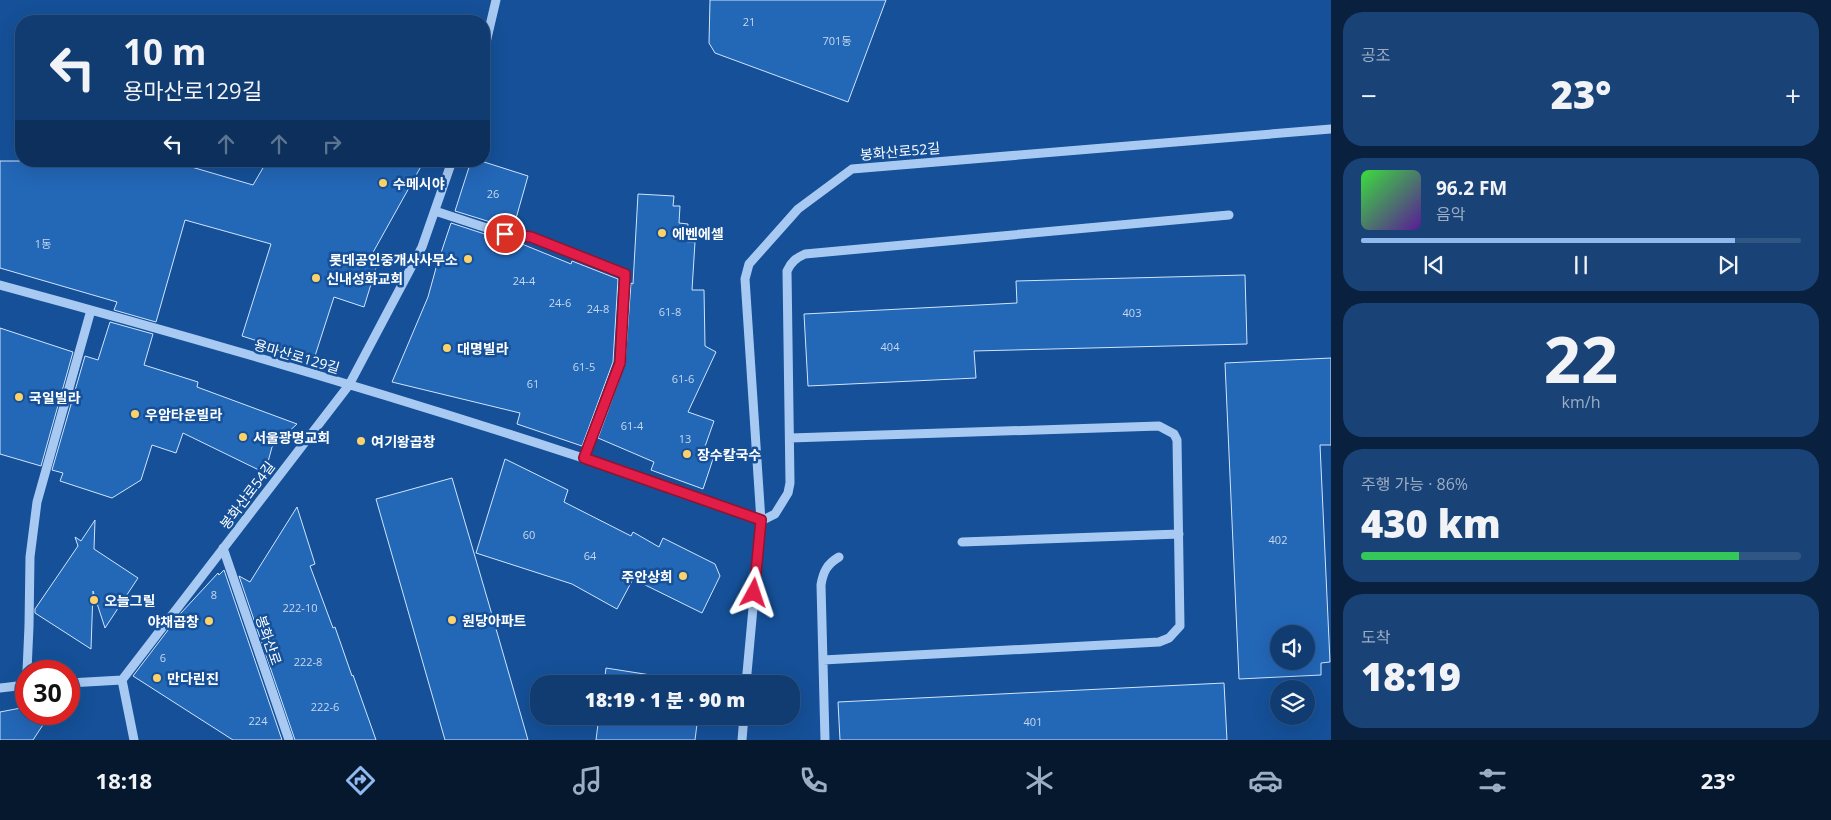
<!DOCTYPE html>
<html lang="ko">
<head>
<meta charset="utf-8">
<style>
  :root { --surface:#103c72; --page:#194377; --text:#f1f3f6; --muted:#9cadc4; --line:#305684; --accent:#90b9f0 }
  body { margin:0; font-family:"Open Sans","Noto Sans KR",sans-serif; background:var(--page); color:var(--text); height:100vh; display:flex; flex-direction:column; font-size:19px; white-space:nowrap }
  * { box-sizing:border-box; margin:0 }
  p { font-size:16px; color:var(--muted) }
  .icon { flex:none; width:28px; height:28px; fill:none; stroke:currentColor; stroke-width:2; stroke-linecap:round; stroke-linejoin:round }
  .map { position:relative; flex:1; overflow:hidden }
  .drawer { display:flex; flex-direction:column; gap:12px; padding:12px; background:#09213f; width:500px }
  .drawer>* { flex:none }
  .banner { position:absolute; left:15px; top:15px; width:475px; height:152px; border-radius:20px; box-shadow:0 5px 20px #0002,0 0 0 1px var(--line); background:#103c72; color:var(--text); overflow:hidden }
  .fabs { position:absolute; left:1270px; top:625px; display:grid; gap:10px }
  .fabs a { display:grid; place-items:center; width:45px; height:45px; border-radius:50%; background:var(--surface); box-shadow:0 5px 20px #0002,0 0 0 1px var(--line); font-size:25px }
  .speed { position:absolute; left:15px; top:660px; display:flex; gap:10px; font-size:25px; font-weight:700; text-align:center }
  .speed>* { display:grid; place-content:center; width:65px; height:65px; border-radius:50%; background:var(--surface); box-shadow:0 5px 20px #0002,0 0 0 1px var(--line); line-height:1 }
  .speed .limit { border:8px solid #d22; background:#fff; color:#111 }
  .pin { position:absolute; display:grid; place-items:center; width:42px; height:42px; color:#fff; margin:-21px; border:2px solid #fff; border-radius:50%; box-shadow:0 1px 5px #0007 }
  .me { position:absolute; width:55px; margin:-28px; rotate:5deg; stroke-linejoin:round; filter:drop-shadow(0 0 4px #0008) }
  .turn { display:flex; align-items:center; gap:18px; height:105px; padding:0 25px; font-size:22px }
  .turn .icon { width:65px; height:65px; stroke-width:2.5 }
  .turn b { display:block; font-size:35px; line-height:42px }
  .lanes { display:flex; align-items:center; height:48px; padding:0 25px; background:#0003; justify-content:center; gap:25px; direction:ltr }
  .lanes .off { opacity:.35 }
  .big { font-size:38px; font-weight:800; line-height:1.1 }
  .drawer .card { flex:1; display:flex; flex-direction:column; justify-content:center; gap:8px; min-width:0; padding:0 18px; border-radius:20px; background:var(--page) }
  .drawer .dial { align-items:center; gap:0 }
  .dial b { font-size:65px; line-height:1 }
  .song { display:flex; align-items:center; gap:15px }
  .cover { width:60px; height:60px; border-radius:8px; background:linear-gradient(135deg,hsl(120 70% 55%),hsl(270 70% 35%)) }
  .played { height:5px; border-radius:2px; background:linear-gradient(90deg,var(--accent) 85%,var(--line) 85%) }
  .keys { display:flex; justify-content:space-around; direction:ltr }
  .heat { display:flex; justify-content:space-between; align-items:center; font-size:28px; direction:ltr }
  .charge { height:8px; border-radius:4px; background:linear-gradient(90deg,#34c759 86%,var(--line) 0) }
  .trip { position:absolute; left:530px; top:675px; width:270px; height:50px; border-radius:20px; background:var(--surface); box-shadow:0 5px 20px #0002,0 0 0 1px var(--line); font-weight:800; line-height:50px; text-align:center }
  .tabs { display:flex; height:80px; justify-content:space-around; align-items:center; background:#06182e; color:var(--muted) }
  .tabs .icon { width:35px; height:35px }
  .tabs .selected { color:var(--accent) }
  .tabs b { font-size:22px; color:var(--text) }
  main { display:flex; flex:1; min-height:0 }
  .map>svg:first-child { display:block }
</style>
</head>
<body>
<main>
<div class="map">
<svg width="1331" height="740" viewBox="0 0 1331 740">
  <rect width="100%" height="100%" fill="#155098"/>
  <path fill="#2367b7" stroke="#d0e5fd" fill-rule="evenodd" d="M 710,0 L 886,0 L 848,102 L 715,53 L 709,43 Z
    M 0,161 L 171,161 L 253,185 L 267,161 L 424,161 L 371,256 L 379,258 L 364,307 L 334,297 L 314,359 L 242,336 L 271,244 L 185,220 L 156,322 L 114,310 L 117,302 L 0,268 Z
    M 471,161 L 481,161 L 528,176 L 513,229 L 455,211 Z
    M 638,194 L 674,196 L 673,206 L 680,206 L 679,223 L 688,224 L 687,242 L 695,242 L 692,290 L 704,290 L 705,346 L 716,352 L 688,412 L 714,421 L 702,455 L 713,459 L 703,489 L 651,470 L 654,462 L 598,438 L 625,364 L 631,283 L 633,284 Z
    M 451,223 L 503,240 L 517,242 L 571,264 L 572,261 L 618,279 L 613,362 L 582,446 L 517,424 L 520,413 L 392,382 L 428,297 L 436,268 Z
    M 1245,275 L 1247,344 L 974,351 L 976,378 L 808,386 L 804,314 L 1017,303 L 1016,281 Z
    M 110,322 L 153,334 L 144,365 L 198,382 L 197,387 L 297,424 L 272,447 L 265,473 L 183,433 L 176,453 L 152,445 L 141,480 L 112,498 L 60,481 L 63,473 L 52,470 L 85,356 L 98,360 Z
    M 0,328 L 73,352 L 41,466 L 0,454 Z
    M 1331,358 L 1331,445 L 1320,445 L 1330,662 L 1321,663 L 1321,675 L 1239,679 L 1225,363 ZM 1279,634 L 1306,634 L 1306,661 L 1279,661 Z
    M 505,459 L 568,490 L 564,502 L 631,536 L 633,532 L 659,547 L 663,538 L 715,564 L 720,576 L 702,613 L 633,579 L 617,609 L 572,584 L 476,553 Z
    M 452,478 L 488,601 L 528,740 L 445,740 L 376,499 Z
    M 297,507 L 315,564 L 310,566 L 333,628 L 335,627 L 352,676 L 353,675 L 376,740 L 295,740 L 239,576 L 250,582 Z
    M 95,520 L 94,549 L 138,578 L 105,628 L 93,591 L 91,649 L 35,613 L 35,609 L 78,546 L 75,537 L 81,541 Z
    M 224,570 L 282,740 L 233,740 L 133,676 L 181,613 L 218,573 L 219,575 Z
    M 606,668 L 702,683 L 702,684 L 604,684 Z
    M 1224,683 L 1227,740 L 840,740 L 838,702 Z
    M 26,707 L 26,714 L 50,714 L 33,740 L 0,740 L 0,712 Z
    M 599,716 L 698,716 L 695,740 L 596,740 Z"/>
  <g fill="none" stroke-linecap="round" stroke-linejoin="round">
    <path stroke="#a8caf2" stroke-width="9" d="M 484,51 L 496,0
      M 435,211 L 505,234 L 531,237 L 625,274 L 619,363 L 584,458
      M 0,285 C 196,338 391,395 583,458 C 643,477 702,500 761,521 L 775,514 L 788,493 L 790,483 L 787,271 C 791,262 796,258 805,254 L 1229,215
      M 790,438 L 1159,426 L 1174,434 L 1177,440 L 1180,626 L 1169,638 L 1159,642 L 823,660
      M 962,542 L 1179,534
      M 223,548 L 289,740
      M 27,671 L 29,626 L 30,557 L 37,502 L 91,310
      M 69,683 L 122,680
      M 746,684 L 761,521 L 745,279 L 749,264 L 798,209 L 852,169 L 1331,129
      M 0,688 L 26,685
      M 134,740 L 122,680 L 349,385 L 422,247 L 452,161
      M 742,740 L 744,716
      M 825,740 L 821,585 C 823,572 827,564 839,557"/>
  </g>
  <g fill="none" stroke-linecap="round" stroke-linejoin="round">
    <defs>
      <path id="route" d="M 505,234 L 531,237 L 625,274 L 620,363 L 584,458 L 761,520 L 754,593"/>
    </defs>
    <use href="#route" stroke="#92132f" stroke-width="12"/>
    <use href="#route" stroke="#e11d48" stroke-width="9"/>
  </g>
  <g fill="#ffd269" stroke="#155098" stroke-width="2">
    <circle cx="383" cy="183" r="5"/>
    <circle cx="662" cy="233" r="5"/>
    <circle cx="468" cy="259" r="5"/>
    <circle cx="316" cy="278" r="5"/>
    <circle cx="447" cy="348" r="5"/>
    <circle cx="19" cy="397" r="5"/>
    <circle cx="135" cy="414" r="5"/>
    <circle cx="243" cy="437" r="5"/>
    <circle cx="361" cy="441" r="5"/>
    <circle cx="687" cy="454" r="5"/>
    <circle cx="683" cy="576" r="5"/>
    <circle cx="94" cy="600" r="5"/>
    <circle cx="452" cy="620" r="5"/>
    <circle cx="209" cy="621" r="5"/>
    <circle cx="157" cy="678" r="5"/>
  </g>
  <g text-anchor="middle" dominant-baseline="central" stroke-width="5" stroke-linejoin="round" paint-order="stroke">
    <g font-size="11" fill="#c8d9ed">
      <text x="749" y="21">21</text>
      <text x="837" y="40">701동</text>
      <text x="493" y="193">26</text>
      <text x="43" y="243">1동</text>
      <text x="524" y="280">24-4</text>
      <text x="560" y="302">24-6</text>
      <text x="598" y="308">24-8</text>
      <text x="670" y="311">61-8</text>
      <text x="1132" y="312">403</text>
      <text x="890" y="346">404</text>
      <text x="584" y="366">61-5</text>
      <text x="683" y="378">61-6</text>
      <text x="533" y="383">61</text>
      <text x="632" y="425">61-4</text>
      <text x="685" y="438">13</text>
      <text x="529" y="534">60</text>
      <text x="1278" y="539">402</text>
      <text x="590" y="555">64</text>
      <text x="214" y="594">8</text>
      <text x="300" y="607">222-10</text>
      <text x="163" y="657">6</text>
      <text x="308" y="661">222-8</text>
      <text x="325" y="706">222-6</text>
      <text x="258" y="720">224</text>
      <text x="1033" y="721">401</text>
    </g>
    <g font-size="14" fill="#fff" stroke="#155098">
      <text transform="translate(900 151) rotate(-5)">봉화산로52길</text>
      <text transform="translate(297 356) rotate(16)">용마산로129길</text>
      <text transform="translate(247 495) rotate(-53)">봉화산로54길</text>
      <text transform="translate(269 640) rotate(71)">봉화산로</text>
    </g>
    <g font-size="14" font-weight="bold" fill="#fff" stroke="#155098" text-anchor="start">
      <text x="393" y="183">수메시야</text>
      <text x="672" y="233">에벤에셀</text>
      <text x="458" y="259" text-anchor="end">롯데공인중개사사무소</text>
      <text x="326" y="278">신내성화교회</text>
      <text x="457" y="348">대명빌라</text>
      <text x="29" y="397">국일빌라</text>
      <text x="145" y="414">우암타운빌라</text>
      <text x="253" y="437">서울광명교회</text>
      <text x="371" y="441">여기왕곱창</text>
      <text x="697" y="454">장수칼국수</text>
      <text x="673" y="576" text-anchor="end">주안상회</text>
      <text x="104" y="600">오늘그릴</text>
      <text x="462" y="620">원당아파트</text>
      <text x="199" y="621" text-anchor="end">야채곱창</text>
      <text x="167" y="678">만다린진</text>
    </g>
  </g>
</svg>
<div class="fabs">
<a><svg class="icon" aria-label="sound" viewBox="0 0 24 24"><path d="M4 9h4l5-4v14l-5-4H4zM17 9q2 3 0 6"/></svg></a>
<a><svg class="icon" aria-label="layers" viewBox="0 0 24 24"><path d="M12 4l9 5-9 5-9-5zM3 14l9 5 9-5"/></svg></a>
</div>
<div class="speed"><div class="limit">30</div></div>
<div class="pin" style="left:505px;top:234px;background:#d93025"><svg class="icon" aria-label="arrive" viewBox="0 0 24 24"><path d="M6 21V4h12l-3 4 3 4H6"/></svg></div>
<svg class="me" style="left:754px;top:593px" viewBox="-20 -20 40 40"><path d="M0-17L14 15 0 8-14 15z" fill="#e11d48" stroke="#fff" stroke-width="4"/></svg>
<div class="trip">18:19 · 1 분 · 90 m</div>
<div class="banner">
<div class="turn"><svg class="icon" aria-label="left" viewBox="0 0 24 24"><path d="M17 20v-9H6M10 6l-5 5 5 5"/></svg><div><b>10 m</b>용마산로129길</div></div>
<div class="lanes"><svg class="icon" aria-label="left" viewBox="0 0 24 24"><path d="M17 20v-9H6M10 6l-5 5 5 5"/></svg><svg class="icon off" aria-label="ahead" viewBox="0 0 24 24"><path d="M12 20V5M6 11l6-6 6 6"/></svg><svg class="icon off" aria-label="ahead" viewBox="0 0 24 24"><path d="M12 20V5M6 11l6-6 6 6"/></svg><svg class="icon off" aria-label="right" viewBox="0 0 24 24"><path d="M7 20v-9h11M14 6l5 5-5 5"/></svg></div>
</div>
</div>
<section class="drawer">
<div class="card"><p>공조</p>
<div class="heat"><a>−</a><b class="big">23°</b><a>+</a></div>
</div>
<div class="card">
<div class="song"><i class="cover"></i><div><b>96.2 FM</b><p>음악</p></div></div>
<div class="played"></div>
<div class="keys"><svg class="icon" aria-label="previous" viewBox="0 0 24 24"><path d="M18 5L8 12l10 7zM5 5v14"/></svg><svg class="icon" aria-label="pause" viewBox="0 0 24 24"><path d="M8 5v14M16 5v14"/></svg><svg class="icon" aria-label="next" viewBox="0 0 24 24"><path d="M6 5l10 7-10 7zM19 5v14"/></svg></div>
</div>
<div class="card dial"><b>22</b><p>km/h</p></div>
<div class="card"><p>주행 가능 · 86%</p><b class="big">430 km</b><div class="charge"></div></div>
<div class="card"><p>도착</p><b class="big">18:19</b></div>
</section>
</main>
<nav class="tabs">
<b>18:18</b>
<svg class="icon selected" aria-label="directions" viewBox="0 0 24 24"><path d="M12 3l9 9-9 9-9-9zM9 14v-3h6M13 9l2 2-2 2"/></svg>
<svg class="icon" aria-label="music" viewBox="0 0 24 24"><path d="M9 18V5l10-2v13"/><circle cx="6" cy="18" r="3"/><circle cx="16" cy="16" r="3"/></svg>
<svg class="icon" aria-label="phone" viewBox="0 0 24 24"><path d="M5 4h4l2 5-3 2q2 4 5 5l2-3 5 2v4C11 20 4 13 5 4z"/></svg>
<svg class="icon" aria-label="climate" viewBox="0 0 24 24"><path d="M12 3v18M4 7l16 10M4 17L20 7"/></svg>
<svg class="icon" aria-label="car" viewBox="0 0 24 24"><path d="M5 17H2v-5l4-1 3-4h7l3 4 3 1v5h-3M9 17h6M6 11h13"/><circle cx="7" cy="17" r="2"/><circle cx="17" cy="17" r="2"/></svg>
<svg class="icon" aria-label="filters" viewBox="0 0 24 24"><path d="M4 7h16M4 17h16"/><circle cx="9" cy="7" r="2"/><circle cx="15" cy="17" r="2"/></svg>
<b>23°</b>
</nav>
</body>
</html>
